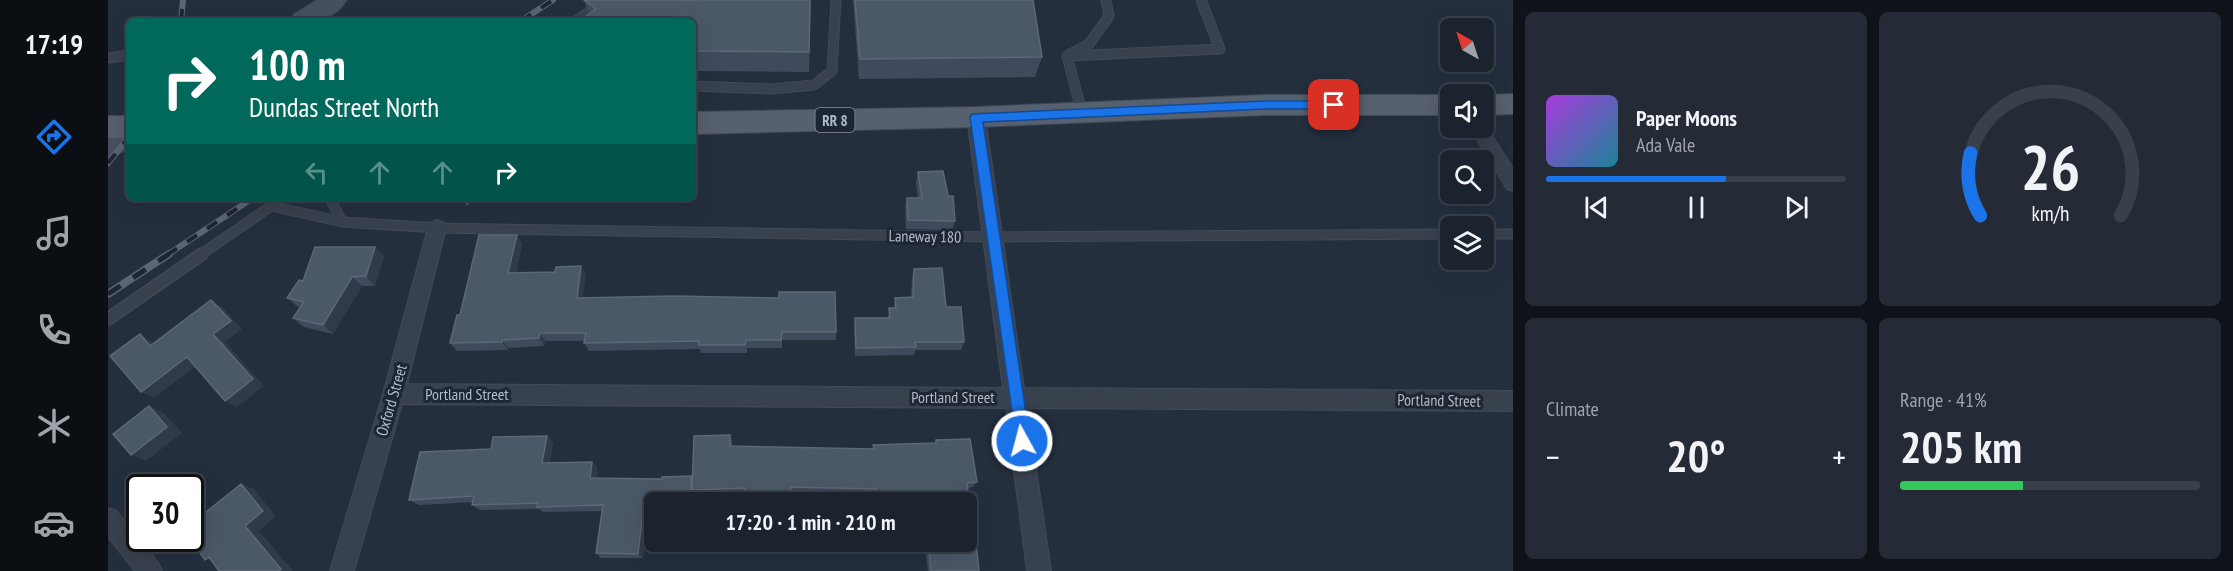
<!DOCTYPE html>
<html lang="en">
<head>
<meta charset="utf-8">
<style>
  :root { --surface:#1b232e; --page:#242b36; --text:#f1f3f6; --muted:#a0a4aa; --line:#39404a; --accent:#1a73e8 }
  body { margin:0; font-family:"PT Sans Narrow",sans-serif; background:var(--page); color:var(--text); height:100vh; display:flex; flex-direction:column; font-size:22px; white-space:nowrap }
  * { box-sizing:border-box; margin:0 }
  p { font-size:20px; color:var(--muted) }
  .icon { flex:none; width:33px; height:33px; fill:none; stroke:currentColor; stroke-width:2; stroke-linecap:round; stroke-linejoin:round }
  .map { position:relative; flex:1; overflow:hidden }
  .panel { display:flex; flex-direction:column; gap:12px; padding:12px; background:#0f1319; width:720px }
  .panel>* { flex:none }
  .hud { position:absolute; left:18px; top:18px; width:570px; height:183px; border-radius:9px; box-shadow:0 6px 24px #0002,0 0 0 2px var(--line); background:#00695c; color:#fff; overflow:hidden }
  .needle { width:39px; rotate:321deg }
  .buttons { position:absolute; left:1332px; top:18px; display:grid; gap:12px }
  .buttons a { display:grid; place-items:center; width:54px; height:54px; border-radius:9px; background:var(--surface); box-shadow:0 6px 24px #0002,0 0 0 2px var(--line); font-size:30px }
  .speed { position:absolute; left:18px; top:474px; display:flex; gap:12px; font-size:30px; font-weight:700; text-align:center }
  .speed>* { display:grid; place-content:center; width:78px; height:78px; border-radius:50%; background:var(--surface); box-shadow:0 6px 24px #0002,0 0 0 2px var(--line); line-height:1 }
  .speed .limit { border:3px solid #111; border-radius:9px; background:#fff; color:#111 }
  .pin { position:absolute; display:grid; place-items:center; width:51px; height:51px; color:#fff; margin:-26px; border-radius:12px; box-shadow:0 3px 9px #0006 }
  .me { position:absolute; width:66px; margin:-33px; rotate:353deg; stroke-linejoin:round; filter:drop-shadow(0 0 4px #0008) }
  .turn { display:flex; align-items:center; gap:21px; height:126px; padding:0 24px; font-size:27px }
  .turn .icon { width:78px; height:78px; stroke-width:2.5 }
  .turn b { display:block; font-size:42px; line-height:51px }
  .lanes { display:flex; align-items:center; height:57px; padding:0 24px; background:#0003; justify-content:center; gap:30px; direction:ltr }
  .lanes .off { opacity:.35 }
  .big { font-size:45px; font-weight:600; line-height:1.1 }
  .panel .tile { flex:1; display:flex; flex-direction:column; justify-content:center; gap:9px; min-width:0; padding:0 21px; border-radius:9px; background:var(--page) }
  .panel .dial { align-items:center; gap:0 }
  .dial svg { height:156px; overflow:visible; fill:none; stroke:var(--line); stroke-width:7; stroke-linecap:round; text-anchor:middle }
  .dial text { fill:var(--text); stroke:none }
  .song { display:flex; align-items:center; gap:18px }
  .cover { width:72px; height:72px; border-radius:9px; background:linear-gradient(135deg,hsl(280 70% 55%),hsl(190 70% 35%)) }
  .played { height:6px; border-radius:3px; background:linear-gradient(90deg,var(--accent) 60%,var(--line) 60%) }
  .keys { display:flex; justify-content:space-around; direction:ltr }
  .heat { display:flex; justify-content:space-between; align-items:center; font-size:33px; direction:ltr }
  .charge { height:9px; border-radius:4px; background:linear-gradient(90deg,#34c759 41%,var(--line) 0) }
  .panel .tiles { flex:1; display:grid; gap:12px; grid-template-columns:repeat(2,1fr) }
  .trip { position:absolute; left:536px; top:492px; width:333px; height:60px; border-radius:9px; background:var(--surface); box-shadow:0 6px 24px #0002,0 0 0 2px var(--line); font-weight:600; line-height:60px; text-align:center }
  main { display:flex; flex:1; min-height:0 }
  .tab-bar { display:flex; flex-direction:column; width:108px; justify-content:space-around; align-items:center; background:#0b0e12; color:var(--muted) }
  .tab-bar .icon { width:42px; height:42px }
  .tab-bar .selected { color:var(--accent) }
  .tab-bar b { font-size:27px; color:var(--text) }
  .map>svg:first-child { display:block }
</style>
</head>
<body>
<main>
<nav class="tab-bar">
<b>17:19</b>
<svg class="icon selected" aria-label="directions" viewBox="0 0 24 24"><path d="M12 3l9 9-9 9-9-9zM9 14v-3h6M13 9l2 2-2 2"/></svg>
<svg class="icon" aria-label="music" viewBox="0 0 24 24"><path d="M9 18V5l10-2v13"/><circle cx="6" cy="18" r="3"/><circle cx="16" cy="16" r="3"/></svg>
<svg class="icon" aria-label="phone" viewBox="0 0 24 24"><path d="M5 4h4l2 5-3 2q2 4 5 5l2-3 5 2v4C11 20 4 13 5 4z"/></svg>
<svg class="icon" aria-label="climate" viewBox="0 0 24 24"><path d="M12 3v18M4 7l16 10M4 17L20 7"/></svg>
<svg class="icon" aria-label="car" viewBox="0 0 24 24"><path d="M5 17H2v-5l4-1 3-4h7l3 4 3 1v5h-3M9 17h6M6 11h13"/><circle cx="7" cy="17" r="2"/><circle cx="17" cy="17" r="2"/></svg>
</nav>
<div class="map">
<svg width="1405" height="571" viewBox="0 0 1405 571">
  <rect width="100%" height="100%" fill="#242f3e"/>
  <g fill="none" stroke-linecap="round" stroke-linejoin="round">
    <defs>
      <path id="lane-far1" d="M 468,21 L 498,0
        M 962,54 L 981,44 L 1001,16 L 998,0
        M 0,58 L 21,55
        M 585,86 L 664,89 L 706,85 L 724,71 L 728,0
        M 974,113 L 959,56 L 1112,49 L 1093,0
        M 222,198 L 234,222
        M 163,206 L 234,222 L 329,228 L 885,237 L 1342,234
        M 1376,234 L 1405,234
        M 92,255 L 175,198"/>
      <path id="lane" d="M 0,319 L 94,254"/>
      <path id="street" d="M 868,111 L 874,112 L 877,117 L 916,388 L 1405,391 L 1405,411 L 919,408 L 943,571 L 919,571 L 898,408 L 294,404 L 246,571 L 222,571 L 275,394 L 320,228 L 322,223 L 329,220 L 336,223 L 338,228 L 299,384 L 895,388 L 859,117 L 862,112 Z
        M 1376,123 L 1405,169 L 1405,191 L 1399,189 L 1362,128 L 1376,128 Z
        M 0,508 L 8,511 L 50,563 L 54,571 L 27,571 L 0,537 Z"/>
      <path id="secondary" d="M 210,0 L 238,0 C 226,21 204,21 183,21 L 186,15 Z
        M 21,126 L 21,148 L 0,158 L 0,136 Z"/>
      <path id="primary" d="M 1405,94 L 1405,114 L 1376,115 L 1376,95 Z
        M 1156,95 L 1342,95 L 1342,115 L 1156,115 L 868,127 L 585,134 L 585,112 L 868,107 Z
        M 0,116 L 21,116 L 21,138 L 0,138 Z"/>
    </defs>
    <use href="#lane-far1" stroke="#414a57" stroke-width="11"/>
    <use href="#lane" stroke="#414a57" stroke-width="14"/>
    <use href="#street" stroke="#414a57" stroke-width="2"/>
    <use href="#secondary" stroke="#414a57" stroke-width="3"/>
    <use href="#primary" stroke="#414a57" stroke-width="2"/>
    <path stroke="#3f5557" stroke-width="3" stroke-dasharray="4 4" stroke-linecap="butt" d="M 359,205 L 361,198"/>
    <use href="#lane-far1" stroke="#38414e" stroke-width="9"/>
    <use href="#lane" stroke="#38414e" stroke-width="11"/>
    <use href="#street" fill="#38414e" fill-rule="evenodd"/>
    <use href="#secondary" fill="#465061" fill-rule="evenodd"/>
    <use href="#primary" fill="#56606e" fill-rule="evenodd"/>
    <defs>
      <path id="rail-far1" d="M 73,21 L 75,0
        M 413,21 L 445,0
        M 0,163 L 21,137
        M 59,255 L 145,198"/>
      <path id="rail" d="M 0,294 L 61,254"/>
    </defs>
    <use href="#rail-far1" stroke="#5a6575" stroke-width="6"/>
    <use href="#rail" stroke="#5a6575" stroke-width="8"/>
    <use href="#rail-far1" stroke="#1d2633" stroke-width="4" stroke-dasharray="12" stroke-linecap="butt"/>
    <use href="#rail" stroke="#1d2633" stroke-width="5" stroke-dasharray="15" stroke-linecap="butt"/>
  </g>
  <path fill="#3f4b5c" d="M 476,0 L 703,0 L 701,72 L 585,71 L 585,21 L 480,15 Z
    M 745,0 L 925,0 L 934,57 L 927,77 L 751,79 Z
    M 810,172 L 840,196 L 847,221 L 844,230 L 798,229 L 797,207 L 799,198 L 810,198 L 808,182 Z
    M 409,235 L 414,244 L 408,273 L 478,275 L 474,298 L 728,332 L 728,340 L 674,340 L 674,348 L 639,348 L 639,353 L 593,353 L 592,349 L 481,351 L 476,343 L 477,341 L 437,341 L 436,346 L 401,348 L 400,350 L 349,351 L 342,343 Z
    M 267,247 L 276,256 L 267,286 L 254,286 L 225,334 L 196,327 L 185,318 L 192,307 L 190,307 L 179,298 L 195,281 Z
    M 806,269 L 838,307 L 856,342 L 853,350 L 807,350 L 806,355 L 747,356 L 746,326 L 747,318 L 780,318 L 781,308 L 786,308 L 787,298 L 803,297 L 804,277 Z
    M 622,435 L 624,441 L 624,446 L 765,449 L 765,445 L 827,443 L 828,440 L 869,482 L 865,487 L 859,488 L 860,491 L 856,496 L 817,498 L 817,502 L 768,502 L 767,494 L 683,492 L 586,495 L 585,493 L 585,502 L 546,502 L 546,516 L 539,517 L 535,558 L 493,558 L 488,553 L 494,511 L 435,512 L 431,509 L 372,510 L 364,505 L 365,502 L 311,505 L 301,500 L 383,449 L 445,442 L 441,463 L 484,462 L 489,468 L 488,479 L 554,479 L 583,476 L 584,478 Z
    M 820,542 L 871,571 L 820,571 L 817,547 Z"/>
  <path fill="#2f3b4b" d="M 409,235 L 414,244 L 406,281 L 400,273 Z
    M 267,247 L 276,256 L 267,286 L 258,276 Z
    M 473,266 L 478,275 L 473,307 L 469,298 Z
    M 244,277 L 254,286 L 225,334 L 215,325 Z
    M 103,300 L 115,308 L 134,329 L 117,342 L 156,386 L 129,407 L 117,401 L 105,334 Z
    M 432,333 L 437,341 L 436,346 L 431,338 Z
    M 32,334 L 44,342 L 55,353 L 42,346 Z
    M 394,340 L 401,348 L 400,350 L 394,342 Z
    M 79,357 L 91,364 L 46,398 L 33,392 Z
    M 41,406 L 56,413 L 74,433 L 38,461 L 23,455 Z
    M 439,436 L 445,442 L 441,470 L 434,463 Z
    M 484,462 L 489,468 L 487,484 L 482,478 Z
    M 583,476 L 586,482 L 584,490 L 585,493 L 585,502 L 582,502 Z
    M 133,484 L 146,489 L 168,516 L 151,531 L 185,571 L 170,571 L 137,526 Z
    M 535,512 L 539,517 L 535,558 L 530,554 Z"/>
  <path fill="#4b5868" stroke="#5c6777" stroke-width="1.5" d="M 476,0 L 702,0 L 701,52 L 585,51 L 585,21 L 471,21 L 488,9 Z
    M 747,0 L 925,0 L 934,57 L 752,59 Z
    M 835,171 L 840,196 L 845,196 L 847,221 L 800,220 L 799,198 L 814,198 L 810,172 Z
    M 371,235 L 409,235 L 400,273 L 447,272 L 448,267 L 473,266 L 469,298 L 565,296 L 671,298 L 671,292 L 727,292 L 728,332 L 674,332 L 673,340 L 638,340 L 637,345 L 591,345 L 591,341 L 476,343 L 478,333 L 432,333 L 431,338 L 394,340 L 394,342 L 342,343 L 349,315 L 352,315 Z
    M 207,247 L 267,247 L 258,276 L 244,277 L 215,325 L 185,318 L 196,302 L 179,298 L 191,280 L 195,281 Z
    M 834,268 L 838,307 L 853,307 L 856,342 L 807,342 L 808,347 L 748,348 L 747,318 L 782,318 L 781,308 L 788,308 L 787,298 L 805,297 L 806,269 Z
    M 103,300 L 123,321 L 105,334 L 145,379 L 117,401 L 79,357 L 33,392 L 2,356 L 32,334 L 42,346 Z
    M 41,406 L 59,427 L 23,455 L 5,434 Z
    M 622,435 L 622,446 L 766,449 L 765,445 L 828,443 L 828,440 L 862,439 L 869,482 L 859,483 L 860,491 L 817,493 L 817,502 L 798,502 L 798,498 L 770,499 L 769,489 L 683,487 L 683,502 L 636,502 L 637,488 L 584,490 L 586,436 Z
    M 439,436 L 434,463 L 484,462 L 482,478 L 554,479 L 554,477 L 583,476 L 582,502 L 546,502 L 546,511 L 535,512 L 530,554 L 488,553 L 495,505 L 429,507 L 430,503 L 364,505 L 366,496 L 301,500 L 312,452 L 383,449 L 385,437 Z
    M 133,484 L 155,511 L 137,526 L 173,569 L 170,571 L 111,571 L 101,557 L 97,560 L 81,538 L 82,538 L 82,525 Z
    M 820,542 L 868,542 L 871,571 L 823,571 Z"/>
  <path fill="#1a73e8" stroke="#114b97" stroke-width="1.5" d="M 1156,101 L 1226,101 L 1232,105 L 1226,109 L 1156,109 L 875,122 L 922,441 L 919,446 L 914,448 L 909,446 L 862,117 L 864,114 Z"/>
  <g text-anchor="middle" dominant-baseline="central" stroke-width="6" stroke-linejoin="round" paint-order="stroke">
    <rect fill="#1d2633" stroke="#878f9c" stroke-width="1.5" x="707.5" y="108" width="39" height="24" rx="4.5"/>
    <g font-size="15" font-weight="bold" fill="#b4bcc9">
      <text x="727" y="120">RR 8</text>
    </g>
    <g font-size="16" fill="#b4bcc9" stroke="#1d2633">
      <text transform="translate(817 236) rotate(1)">Laneway 180</text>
      <text x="359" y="394">Portland Street</text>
      <text x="845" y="397">Portland Street</text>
      <text transform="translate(283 400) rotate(-74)">Oxford Street</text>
      <text transform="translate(1331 400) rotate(1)">Portland Street</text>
    </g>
  </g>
</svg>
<div class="buttons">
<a><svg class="needle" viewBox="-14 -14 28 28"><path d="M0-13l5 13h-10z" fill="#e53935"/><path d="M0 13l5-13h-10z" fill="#a0a4aa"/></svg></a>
<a><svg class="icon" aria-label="sound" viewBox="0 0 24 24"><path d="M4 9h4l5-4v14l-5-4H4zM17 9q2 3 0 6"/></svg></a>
<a><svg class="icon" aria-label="search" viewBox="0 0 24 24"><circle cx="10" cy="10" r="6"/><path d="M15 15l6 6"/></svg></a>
<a><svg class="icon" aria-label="layers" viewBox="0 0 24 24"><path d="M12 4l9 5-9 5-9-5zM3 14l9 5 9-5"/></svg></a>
</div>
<div class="speed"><div class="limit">30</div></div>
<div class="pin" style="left:1226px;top:105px;background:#d93025"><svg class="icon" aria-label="arrive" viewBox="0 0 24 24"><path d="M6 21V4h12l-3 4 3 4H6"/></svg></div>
<svg class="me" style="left:914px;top:441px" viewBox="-20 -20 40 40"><circle r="17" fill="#1a73e8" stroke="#fff" stroke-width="3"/><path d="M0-11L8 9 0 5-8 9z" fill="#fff"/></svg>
<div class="trip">17:20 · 1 min · 210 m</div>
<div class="hud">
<div class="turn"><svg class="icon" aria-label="right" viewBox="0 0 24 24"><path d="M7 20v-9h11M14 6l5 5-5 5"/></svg><div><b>100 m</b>Dundas Street North</div></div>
<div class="lanes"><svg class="icon off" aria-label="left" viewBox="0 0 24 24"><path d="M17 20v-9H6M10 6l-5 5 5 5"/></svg><svg class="icon off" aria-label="ahead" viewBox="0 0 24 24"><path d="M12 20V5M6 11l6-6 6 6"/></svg><svg class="icon off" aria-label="ahead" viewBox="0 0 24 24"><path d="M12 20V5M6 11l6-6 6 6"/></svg><svg class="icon" aria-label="right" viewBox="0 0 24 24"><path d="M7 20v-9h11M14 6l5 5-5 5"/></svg></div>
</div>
</div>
<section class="panel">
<div class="tiles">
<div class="tile">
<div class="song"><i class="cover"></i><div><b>Paper Moons</b><p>Ada Vale</p></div></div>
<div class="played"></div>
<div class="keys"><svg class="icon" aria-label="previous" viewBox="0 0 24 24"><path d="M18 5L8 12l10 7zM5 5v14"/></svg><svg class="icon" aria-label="pause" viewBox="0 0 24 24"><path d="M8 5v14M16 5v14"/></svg><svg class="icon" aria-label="next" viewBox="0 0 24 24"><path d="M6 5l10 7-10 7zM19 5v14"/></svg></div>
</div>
<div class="tile dial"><svg viewBox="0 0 100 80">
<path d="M14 69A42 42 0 1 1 86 69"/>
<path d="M14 69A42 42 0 0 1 9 37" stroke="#1a73e8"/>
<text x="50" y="56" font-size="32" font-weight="700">26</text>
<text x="50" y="72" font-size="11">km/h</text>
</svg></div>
<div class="tile"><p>Climate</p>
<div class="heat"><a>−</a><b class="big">20°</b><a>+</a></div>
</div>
<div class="tile"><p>Range · 41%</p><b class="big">205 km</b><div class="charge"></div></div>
</div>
</section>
</main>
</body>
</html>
